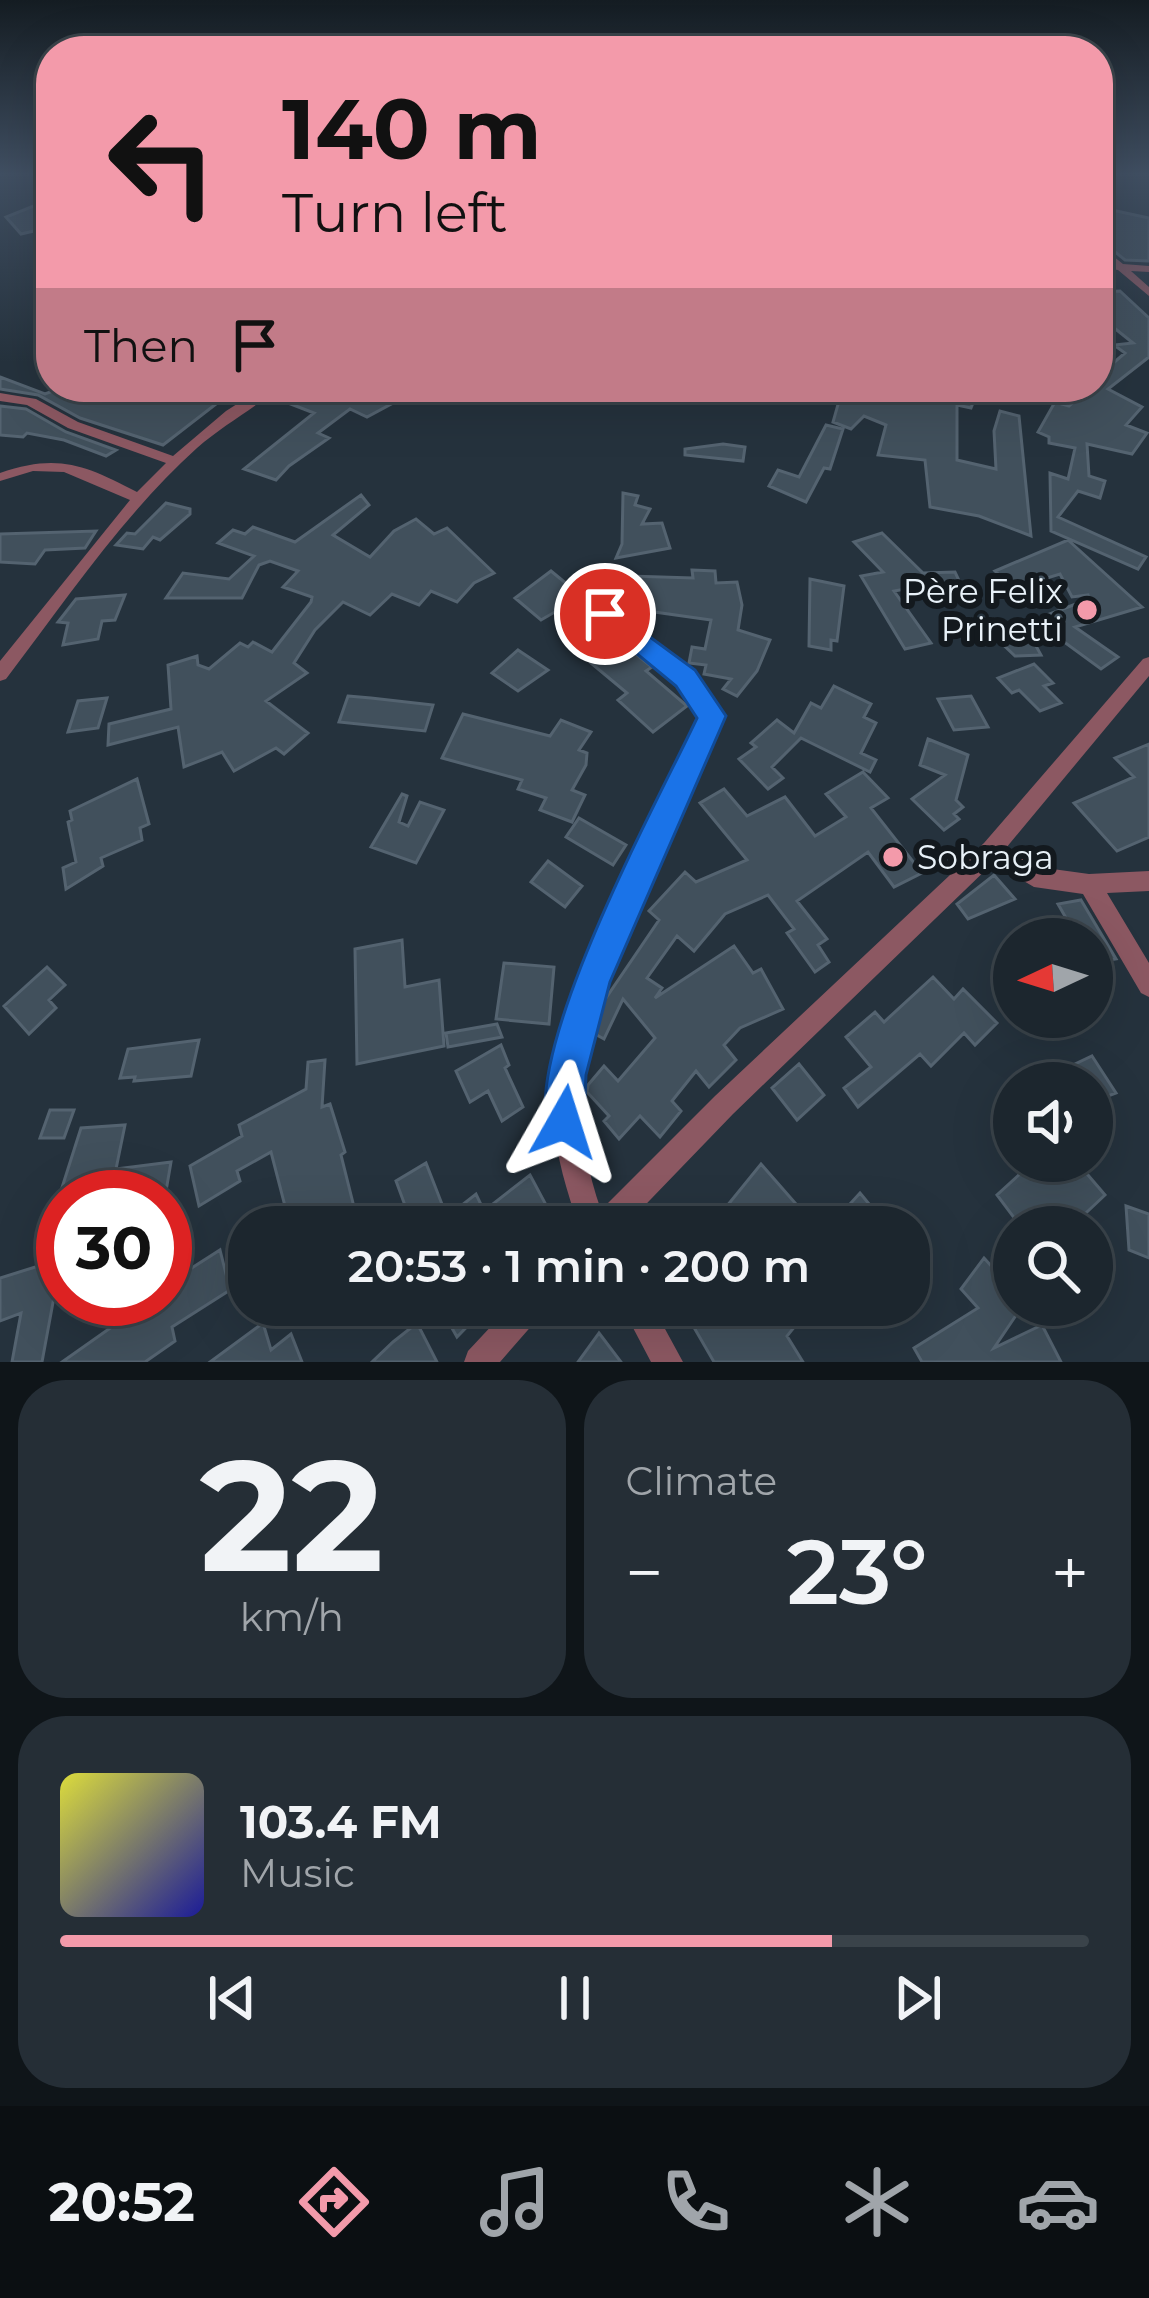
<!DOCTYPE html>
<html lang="en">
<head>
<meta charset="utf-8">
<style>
  :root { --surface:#1c262e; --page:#252e36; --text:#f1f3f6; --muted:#a0a5aa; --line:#3a434a; --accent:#f39aaa }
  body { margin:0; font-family:Montserrat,sans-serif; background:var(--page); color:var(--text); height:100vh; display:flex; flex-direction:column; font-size:45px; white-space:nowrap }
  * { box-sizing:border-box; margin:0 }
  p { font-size:39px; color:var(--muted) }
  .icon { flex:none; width:66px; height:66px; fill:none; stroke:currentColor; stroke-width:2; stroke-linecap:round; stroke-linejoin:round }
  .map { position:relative; height:1362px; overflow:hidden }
  .side { display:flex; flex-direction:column; gap:18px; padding:18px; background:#0f1519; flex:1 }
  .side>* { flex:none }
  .guide { position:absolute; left:36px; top:36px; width:1077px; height:366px; border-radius:48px; box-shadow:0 12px 48px #0002,0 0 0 3px var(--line); background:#f39aaa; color:#111; overflow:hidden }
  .needle { width:78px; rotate:266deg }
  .buttons { position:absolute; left:993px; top:918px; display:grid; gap:24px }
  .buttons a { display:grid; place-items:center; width:120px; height:120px; border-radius:50%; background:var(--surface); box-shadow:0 12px 48px #0002,0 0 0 3px var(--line); font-size:60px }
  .speed { position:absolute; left:36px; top:1170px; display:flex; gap:24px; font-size:60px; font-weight:700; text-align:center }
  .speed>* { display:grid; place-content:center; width:156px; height:156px; border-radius:50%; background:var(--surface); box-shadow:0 12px 48px #0002,0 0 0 3px var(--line); line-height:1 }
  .speed .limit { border:18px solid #d22; background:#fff; color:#111 }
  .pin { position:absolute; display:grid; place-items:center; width:102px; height:102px; color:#fff; margin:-51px; border:6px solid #fff; border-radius:50%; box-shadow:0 3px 12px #0007 }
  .me { position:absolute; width:132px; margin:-66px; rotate:6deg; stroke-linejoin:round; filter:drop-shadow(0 0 9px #0008) }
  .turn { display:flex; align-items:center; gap:42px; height:252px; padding:0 48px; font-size:54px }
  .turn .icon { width:156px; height:156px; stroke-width:2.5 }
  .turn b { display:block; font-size:84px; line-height:102px }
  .then { display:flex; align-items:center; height:114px; padding:0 48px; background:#0003; gap:24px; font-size:45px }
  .big { font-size:90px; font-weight:600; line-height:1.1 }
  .side .widget { flex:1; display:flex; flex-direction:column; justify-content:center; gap:18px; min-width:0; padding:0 42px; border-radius:48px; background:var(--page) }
  .side .dial { align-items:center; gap:0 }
  .dial b { font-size:156px; line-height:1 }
  .song { display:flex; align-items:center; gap:36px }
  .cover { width:144px; height:144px; border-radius:18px; background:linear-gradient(135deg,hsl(60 70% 55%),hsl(240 70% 35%)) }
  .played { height:12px; border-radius:6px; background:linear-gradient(90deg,var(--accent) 75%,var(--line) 75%) }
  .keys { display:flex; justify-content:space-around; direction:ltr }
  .heat { display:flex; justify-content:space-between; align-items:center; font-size:66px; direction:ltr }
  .side .tiles { flex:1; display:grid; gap:18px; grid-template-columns:1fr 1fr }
  .widget:last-child { grid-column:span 2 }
  .trip { position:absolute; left:228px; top:1206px; width:702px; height:120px; border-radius:48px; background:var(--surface); box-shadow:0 12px 48px #0002,0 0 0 3px var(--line); font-weight:600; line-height:120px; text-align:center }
  .tab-bar { display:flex; height:192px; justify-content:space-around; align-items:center; background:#0b0f12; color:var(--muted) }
  .tab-bar .icon { width:84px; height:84px }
  .tab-bar .current { color:var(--accent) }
  .tab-bar b { font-size:54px; color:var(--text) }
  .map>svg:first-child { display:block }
</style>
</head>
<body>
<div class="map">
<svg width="1149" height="1362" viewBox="0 0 1149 1362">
  <rect width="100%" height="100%" fill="#25323d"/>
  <path fill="#41505c" stroke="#546370" stroke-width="3" d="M 51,199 L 51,227 L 21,234 L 6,217 Z
    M 1098,207 L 1149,218 L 1149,261 L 1125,260 L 1108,246 L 1098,232 Z
    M 1120,291 L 1149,318 L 1149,357 L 1108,389 L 1142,407 L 1126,425 L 1147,433 L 1132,454 L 1087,444 L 1089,476 L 1105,481 L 1100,498 L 1078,491 L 1058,517 L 1146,557 L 1138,569 L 1051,531 L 1050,473 L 1068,479 L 1075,448 L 1049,443 L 1049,437 L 1038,432 L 1055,402 L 1069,406 L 1090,387 L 1098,387 L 1098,376 L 1125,353 L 1114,345 L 1133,343 L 1098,315 L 1098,292 Z
    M 0,377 L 45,394 L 53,391 L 50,387 L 238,387 L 163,445 L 80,418 L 38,395 L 0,389 Z
    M 302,387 L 378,387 L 406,396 L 367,417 L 350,409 L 318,433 L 329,438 L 289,466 L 276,480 L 244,469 L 314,413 L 283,401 Z
    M 814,387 L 978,390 L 971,408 L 957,405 L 957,460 L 996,469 L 994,431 L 1000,411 L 1019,416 L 1031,536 L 979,516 L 930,507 L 925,460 L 878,455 L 886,425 L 864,416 L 851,429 L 833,422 L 839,401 Z
    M 0,406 L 26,409 L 66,432 L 116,450 L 106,456 L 64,440 L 27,433 L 23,437 L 0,435 Z
    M 826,425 L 843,429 L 830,469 L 824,468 L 806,502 L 769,486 L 778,470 L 799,477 Z
    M 723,444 L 745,447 L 743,461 L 685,455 L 685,449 Z
    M 623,493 L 638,496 L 635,505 L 650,509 L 642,524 L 662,523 L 670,548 L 616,558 L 622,544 Z
    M 361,495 L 369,505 L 333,535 L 370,557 L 394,531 L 416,519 L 434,534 L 447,528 L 494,573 L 474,583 L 457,602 L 431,591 L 419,605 L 392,594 L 370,615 L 343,602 L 315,630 L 294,663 L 307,673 L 266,701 L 308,733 L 284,754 L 276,748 L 234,771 L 222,752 L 184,767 L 178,727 L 108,745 L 109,724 L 171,709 L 168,665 L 197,656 L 198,665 L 209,669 L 240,643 L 248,647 L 253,642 L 272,652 L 311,602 L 312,597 L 283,587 L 298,571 L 270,561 L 259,565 L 242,598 L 166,598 L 183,573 L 229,579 L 254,556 L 218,543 L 233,530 L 245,534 L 253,527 L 295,542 Z
    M 166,503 L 190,509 L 190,514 L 160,540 L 153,537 L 143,549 L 116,545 L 127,533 L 135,534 Z
    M 96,531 L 85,548 L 45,550 L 35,564 L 0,562 L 0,534 Z
    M 882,533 L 923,573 L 955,572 L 964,591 L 932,592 L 928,585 L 894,591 L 931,643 L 905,649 L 861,576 L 883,572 L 854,542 Z
    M 1068,540 L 1142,607 L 1075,627 L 1118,657 L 1101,669 L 1034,620 L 1089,599 L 1088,595 L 1072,597 L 1060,574 L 1014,588 L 995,571 Z
    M 692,570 L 715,571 L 716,583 L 737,582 L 742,605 L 738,630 L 770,640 L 757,671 L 737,696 L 723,689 L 731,679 L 704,674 L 706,665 L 689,663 L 692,647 L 705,649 L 711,620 L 647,611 L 645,619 L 616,611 L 630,576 L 693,578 Z
    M 551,571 L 596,608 L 572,602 L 541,620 L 515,598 Z
    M 810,579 L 844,586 L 837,641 L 831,640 L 831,650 L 809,646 Z
    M 125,595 L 115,620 L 102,621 L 98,639 L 63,645 L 68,623 L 58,622 L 76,599 Z
    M 1024,624 L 1041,655 L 1015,656 L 994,636 Z
    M 621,642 L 652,667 L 646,671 L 687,706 L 653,732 L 618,700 L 627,693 L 591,663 Z
    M 518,650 L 548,670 L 518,691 L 492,673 Z
    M 1034,664 L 1053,683 L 1044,686 L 1061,703 L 1040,711 L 1019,690 L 1012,693 L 998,678 Z
    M 834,686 L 871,704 L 864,717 L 876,723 L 861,753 L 876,760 L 870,772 L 801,738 L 772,767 L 783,778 L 768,789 L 739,759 L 756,747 L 751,743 L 777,720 L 794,733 L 811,703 L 821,708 Z
    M 348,696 L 371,698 L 433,705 L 425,731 L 339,722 Z
    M 971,696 L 988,727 L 954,730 L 938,699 Z
    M 107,698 L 98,728 L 68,732 L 78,701 Z
    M 463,714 L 550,736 L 561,720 L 591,732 L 579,750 L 587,753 L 586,765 L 572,790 L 585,795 L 572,822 L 540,810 L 546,798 L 518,789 L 522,780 L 442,758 Z
    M 928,739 L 968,755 L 956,800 L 963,807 L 954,814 L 959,819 L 944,830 L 912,799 L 945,775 L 920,765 Z
    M 1149,744 L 1149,837 L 1117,851 L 1074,803 L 1134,777 L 1115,758 Z
    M 863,772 L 888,798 L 871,808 L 922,873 L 894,887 L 868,852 L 797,901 L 827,939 L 818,945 L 829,962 L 815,972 L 787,933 L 794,929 L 768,895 L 725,914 L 694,951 L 677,936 L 647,978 L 662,988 L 655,998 L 734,946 L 753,973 L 761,969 L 783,1009 L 740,1028 L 724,1045 L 736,1060 L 709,1087 L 696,1071 L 672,1101 L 681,1111 L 660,1137 L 640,1116 L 619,1139 L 604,1121 L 609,1116 L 587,1092 L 588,1085 L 604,1066 L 618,1081 L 655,1038 L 623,999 L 604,1039 L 595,1034 L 604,1001 L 659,920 L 649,911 L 685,872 L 696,882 L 747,860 L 700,803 L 724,789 L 747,816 L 785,797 L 815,836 L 846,817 L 826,794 Z
    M 137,779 L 149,824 L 140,828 L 142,840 L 101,858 L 103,866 L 66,889 L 63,868 L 76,862 L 68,822 L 72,820 L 70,811 Z
    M 402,794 L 407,796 L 399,822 L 408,826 L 420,802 L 444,810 L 416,863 L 371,847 Z
    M 579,818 L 626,845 L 613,865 L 566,837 Z
    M 548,861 L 582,886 L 565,907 L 531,882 Z
    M 994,875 L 1015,899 L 968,919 L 957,904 Z
    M 1081,900 L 1116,959 L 1092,963 L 1092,939 L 1078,939 L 1058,904 Z
    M 402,940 L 405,987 L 439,980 L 444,1046 L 357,1064 L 355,949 Z
    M 504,963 L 554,967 L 549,1024 L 496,1019 Z
    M 47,967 L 65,985 L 49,1000 L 56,1008 L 29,1034 L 4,1006 Z
    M 933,977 L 954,999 L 963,989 L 997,1023 L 975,1045 L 964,1033 L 931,1066 L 920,1054 L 858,1107 L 844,1088 L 871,1067 L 846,1037 L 875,1012 L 884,1022 Z
    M 497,1024 L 502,1037 L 448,1047 L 446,1033 Z
    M 199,1040 L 191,1076 L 134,1081 L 135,1077 L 120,1078 L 128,1049 Z
    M 501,1045 L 509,1065 L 505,1068 L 523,1107 L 502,1121 L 488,1091 L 470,1102 L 456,1071 Z
    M 1092,1056 L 1116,1093 L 1092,1102 L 1092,1083 L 1035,1083 Z
    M 325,1060 L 322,1107 L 330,1104 L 345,1152 L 341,1155 L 359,1227 L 282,1227 L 279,1209 L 285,1206 L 271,1152 L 237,1171 L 240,1181 L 199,1206 L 190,1166 L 242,1136 L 239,1125 L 306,1089 L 308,1062 Z
    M 799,1064 L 824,1095 L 797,1120 L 772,1088 Z
    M 50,1110 L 74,1110 L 64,1138 L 40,1138 Z
    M 125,1125 L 116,1169 L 171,1162 L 165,1197 L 59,1197 L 81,1128 Z
    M 1034,1161 L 1076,1161 L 1105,1195 L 1071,1227 L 1021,1227 L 997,1195 Z
    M 426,1163 L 445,1212 L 423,1227 L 413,1227 L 396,1181 Z
    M 761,1164 L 796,1204 L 778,1227 L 727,1227 L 718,1217 Z
    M 530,1175 L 545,1203 L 515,1227 L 505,1227 L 500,1217 L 492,1227 L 434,1227 L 476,1194 L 484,1211 Z
    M 860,1193 L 888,1227 L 829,1227 Z
    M 1126,1206 L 1149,1214 L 1149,1258 L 1129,1250 Z
    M 220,1250 L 230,1290 L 172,1327 L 175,1341 L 145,1362 L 62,1362 L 123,1319 L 119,1299 L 165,1299 L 165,1285 Z
    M 984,1258 L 1014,1291 L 1014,1305 L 1023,1305 L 994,1348 L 1042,1325 L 1061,1362 L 922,1362 L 914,1348 L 978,1308 L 961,1289 Z
    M 61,1259 L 42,1362 L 12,1362 L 21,1313 L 0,1321 L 0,1278 Z
    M 439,1305 L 488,1305 L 457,1337 Z
    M 681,1305 L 812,1305 L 787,1336 L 803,1362 L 714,1362 Z
    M 263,1323 L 271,1350 L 291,1334 L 302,1362 L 210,1362 Z
    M 417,1323 L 437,1362 L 372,1362 L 393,1342 Z
    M 599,1333 L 621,1362 L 578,1362 Z"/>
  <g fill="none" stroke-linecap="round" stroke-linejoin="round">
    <path fill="#8c5862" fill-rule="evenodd" d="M 1108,172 L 1116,172 L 1116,180 L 1098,202 C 1098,189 1108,184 1108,172 Z
      M 1098,244 L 1123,264 L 1149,266 L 1149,272 L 1131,271 L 1149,287 L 1149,296 L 1118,270 L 1112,269 L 1112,265 L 1098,252 Z
      M 264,387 L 279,387 C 254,409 223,425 197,448 C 123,515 66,600 6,679 L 0,681 L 0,661 L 130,500 L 64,472 L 33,471 L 0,481 L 0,473 C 58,453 85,465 137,492 L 166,463 L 68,428 L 27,405 L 0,401 L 0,393 L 36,399 L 78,422 L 173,456 L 226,411 Z
      M 605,608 L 691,673 L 721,716 C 715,753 695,785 680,818 C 617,952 547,1058 601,1210 L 715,1096 L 984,843 L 1143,659 L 1149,657 L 1149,676 L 1006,848 L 1038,867 L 1089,874 L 1149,871 L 1149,891 L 1107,893 L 1149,963 L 1149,997 L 1141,993 L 1083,894 L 1034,887 L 993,863 L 733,1114 L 624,1227 L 579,1227 C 567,1191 556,1158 554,1120 C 547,999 642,859 692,752 L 702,717 L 679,683 L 599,618 L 597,614 Z
      M 511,1305 L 546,1305 L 541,1315 L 500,1362 L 464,1362 L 468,1351 Z
      M 621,1305 L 652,1305 L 683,1362 L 651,1362 Z"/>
  </g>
  <linearGradient id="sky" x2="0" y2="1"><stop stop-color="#141c22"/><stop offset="0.48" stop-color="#404f62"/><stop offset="1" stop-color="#404f62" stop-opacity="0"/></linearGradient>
  <rect width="1149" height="362" fill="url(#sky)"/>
  <path fill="#1a73e8" stroke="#114b97" stroke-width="3" d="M 605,604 L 695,670 L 726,716 L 610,982 L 586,1075 L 584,1122 L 578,1136 L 564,1142 L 550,1136 C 517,1057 659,799 697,718 L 676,686 L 596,620 L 592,614 L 596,607 Z"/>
  <g fill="#f39aaa" stroke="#13191e" stroke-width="4.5">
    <circle cx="1087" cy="610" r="12"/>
    <circle cx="893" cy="857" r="12"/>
  </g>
  <g text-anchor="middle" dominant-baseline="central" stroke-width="12" stroke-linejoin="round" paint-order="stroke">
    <g font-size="33" fill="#e8f1f8" stroke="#13191e" text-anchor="end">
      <text x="1063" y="591">Père Felix<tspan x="1063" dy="38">Prinetti</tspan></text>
      <text x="917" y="857" text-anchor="start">Sobraga</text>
    </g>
  </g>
</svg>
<div class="buttons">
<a><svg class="needle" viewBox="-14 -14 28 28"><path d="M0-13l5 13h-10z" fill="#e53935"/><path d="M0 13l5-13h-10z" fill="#a0a5aa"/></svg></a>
<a><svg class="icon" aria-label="sound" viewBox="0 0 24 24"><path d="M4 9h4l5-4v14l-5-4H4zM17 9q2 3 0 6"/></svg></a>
<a><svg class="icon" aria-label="search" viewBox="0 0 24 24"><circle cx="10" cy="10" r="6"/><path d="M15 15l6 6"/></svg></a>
</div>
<div class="speed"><div class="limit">30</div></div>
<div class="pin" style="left:605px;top:614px;background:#d93025"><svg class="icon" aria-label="arrive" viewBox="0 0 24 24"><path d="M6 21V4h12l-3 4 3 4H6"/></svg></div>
<svg class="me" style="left:564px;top:1122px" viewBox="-20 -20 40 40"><path d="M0-17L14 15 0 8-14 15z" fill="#1a73e8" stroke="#fff" stroke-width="4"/></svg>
<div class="trip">20:53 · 1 min · 200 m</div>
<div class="guide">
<div class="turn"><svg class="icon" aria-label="left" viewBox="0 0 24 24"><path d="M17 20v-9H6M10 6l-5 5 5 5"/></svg><div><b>140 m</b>Turn left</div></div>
<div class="then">Then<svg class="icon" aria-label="arrive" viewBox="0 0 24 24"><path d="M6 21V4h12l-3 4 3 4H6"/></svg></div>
</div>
</div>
<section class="side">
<div class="tiles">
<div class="widget dial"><b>22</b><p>km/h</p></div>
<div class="widget"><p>Climate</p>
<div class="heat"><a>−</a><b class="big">23°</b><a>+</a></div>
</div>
<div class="widget">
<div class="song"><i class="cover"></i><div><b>103.4 FM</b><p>Music</p></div></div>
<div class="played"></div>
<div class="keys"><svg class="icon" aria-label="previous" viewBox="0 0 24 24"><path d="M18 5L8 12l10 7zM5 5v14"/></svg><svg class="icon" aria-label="pause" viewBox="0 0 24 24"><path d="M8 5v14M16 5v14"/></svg><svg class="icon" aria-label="next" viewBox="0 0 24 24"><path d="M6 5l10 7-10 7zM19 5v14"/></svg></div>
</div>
</div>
</section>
<nav class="tab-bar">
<b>20:52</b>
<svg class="icon current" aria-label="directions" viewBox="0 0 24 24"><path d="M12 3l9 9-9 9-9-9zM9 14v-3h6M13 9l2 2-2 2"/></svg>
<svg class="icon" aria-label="music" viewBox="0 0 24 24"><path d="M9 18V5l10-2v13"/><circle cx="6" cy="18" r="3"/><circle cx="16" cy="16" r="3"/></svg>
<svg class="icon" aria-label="phone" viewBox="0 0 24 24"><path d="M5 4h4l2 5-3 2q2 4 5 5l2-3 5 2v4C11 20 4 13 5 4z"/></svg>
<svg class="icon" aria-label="climate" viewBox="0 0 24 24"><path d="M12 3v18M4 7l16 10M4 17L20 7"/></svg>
<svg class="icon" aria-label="car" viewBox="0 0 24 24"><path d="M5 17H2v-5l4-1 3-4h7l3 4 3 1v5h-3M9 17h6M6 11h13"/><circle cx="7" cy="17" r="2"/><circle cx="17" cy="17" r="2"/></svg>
</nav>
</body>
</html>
